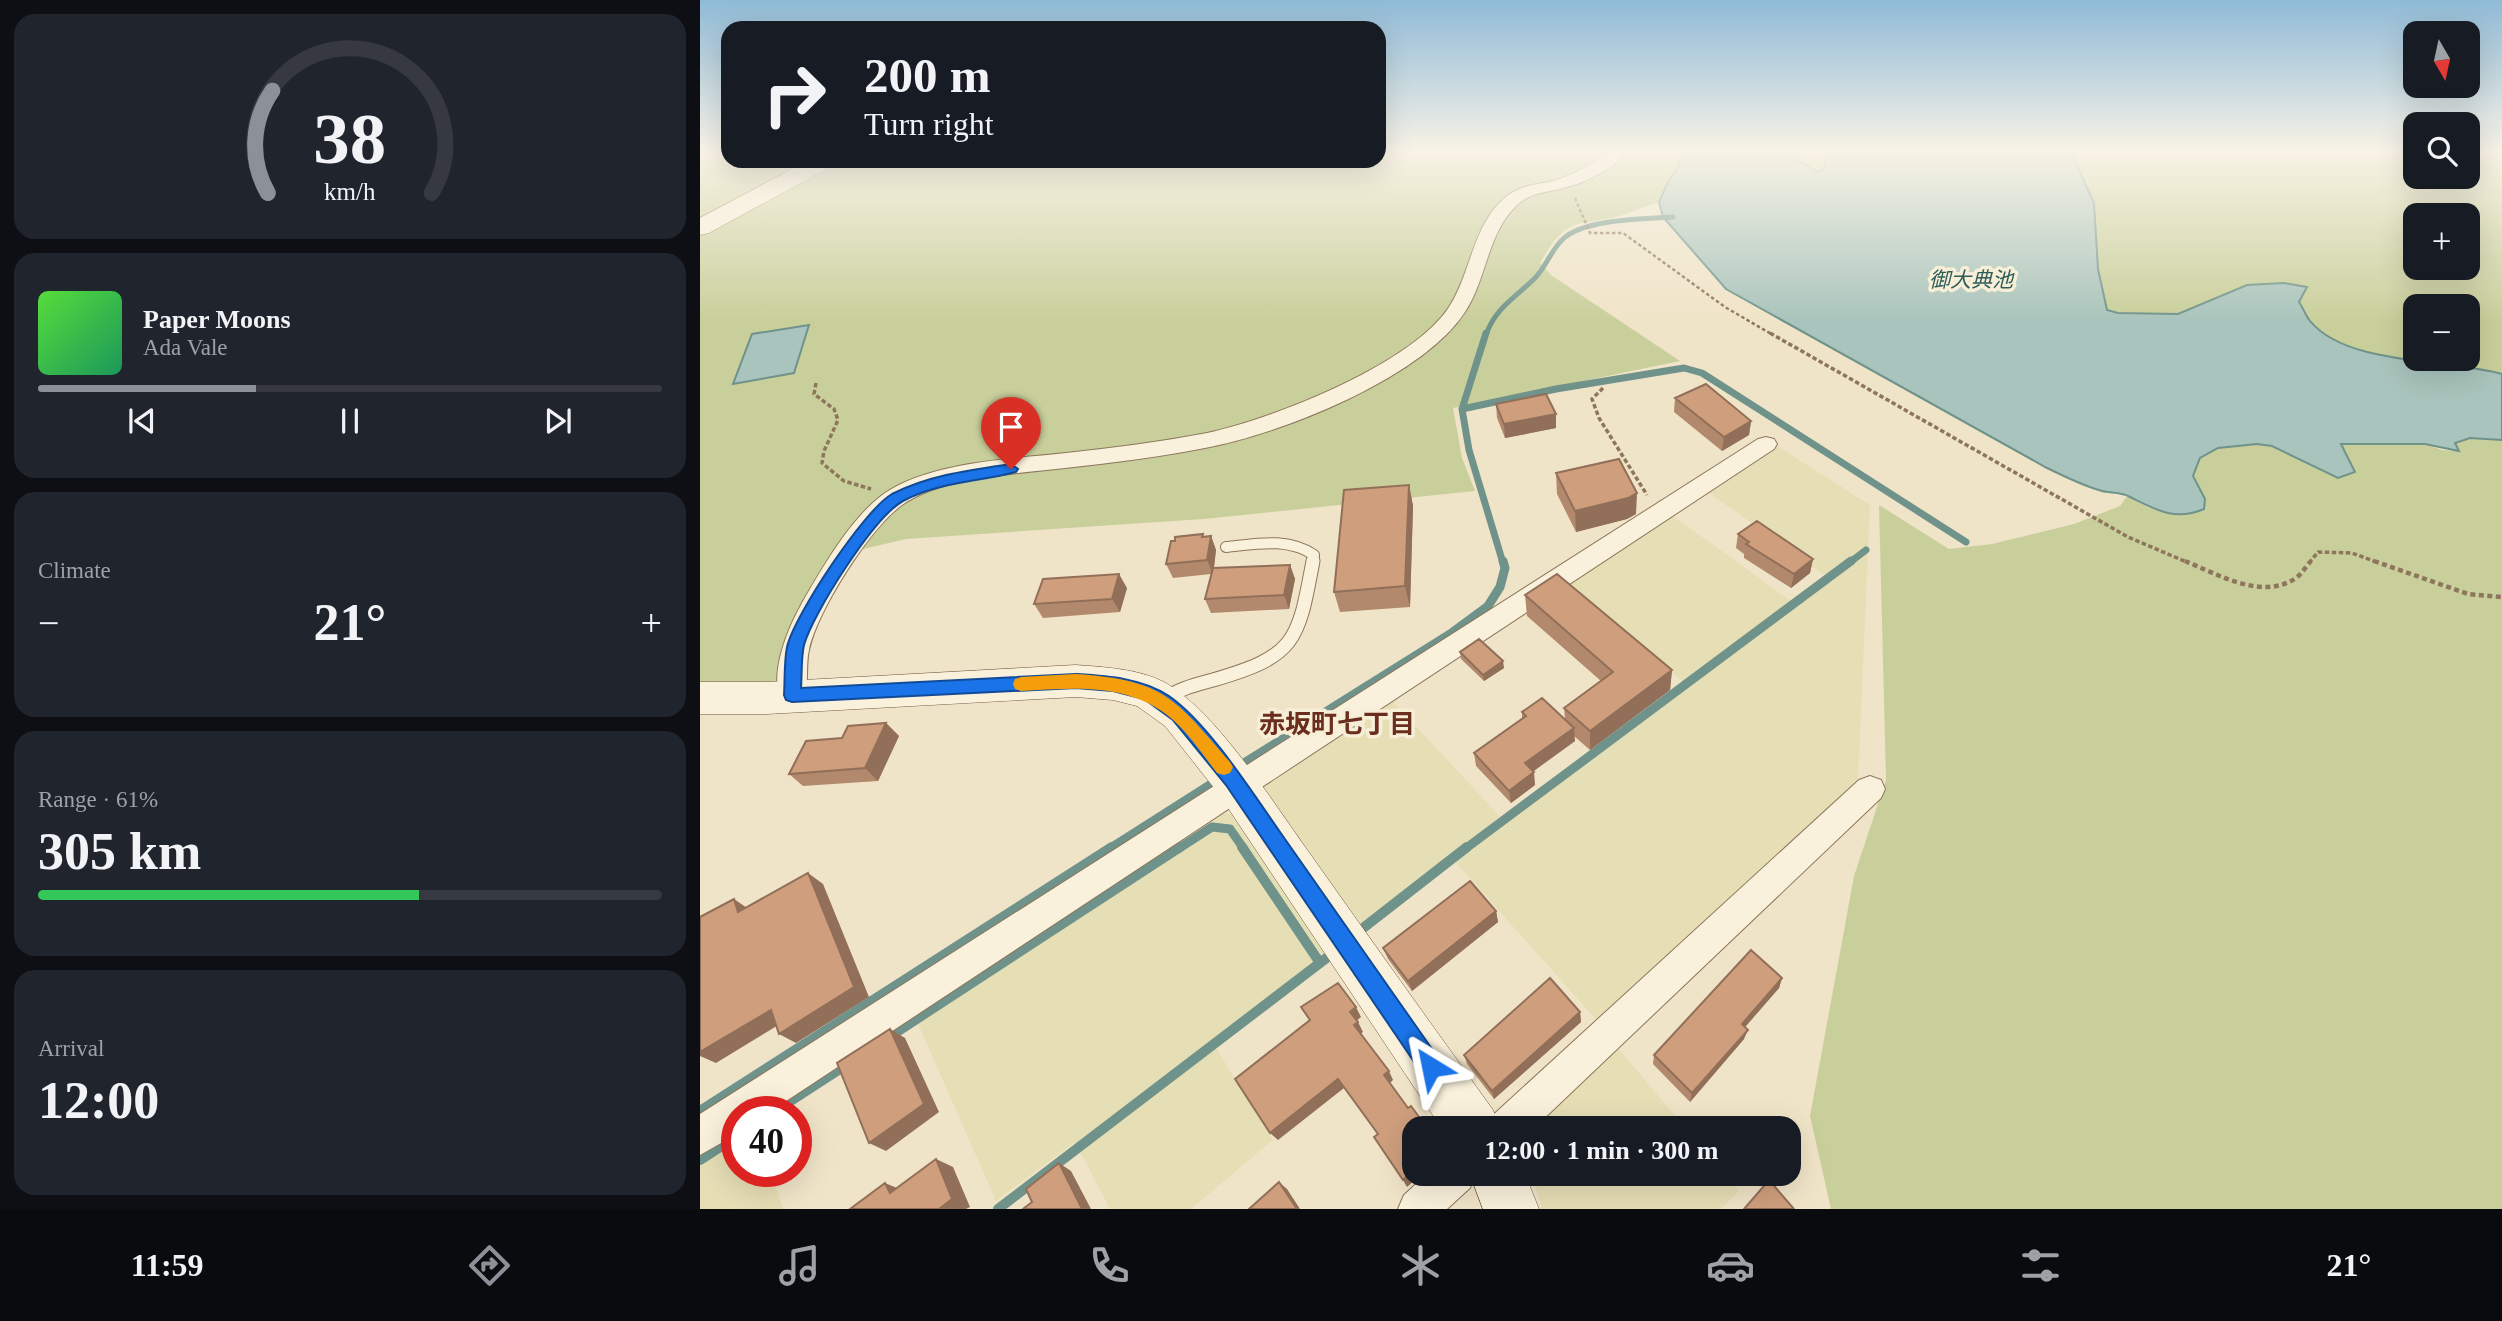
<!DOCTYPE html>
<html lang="en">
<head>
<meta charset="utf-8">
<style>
  :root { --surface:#171b24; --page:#20242c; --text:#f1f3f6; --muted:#9ea1a6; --line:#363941; --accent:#8c9099 }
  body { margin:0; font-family:"Times New Roman","Noto Sans JP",serif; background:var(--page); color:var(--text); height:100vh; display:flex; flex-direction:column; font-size:26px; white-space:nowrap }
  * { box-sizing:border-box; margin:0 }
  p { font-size:23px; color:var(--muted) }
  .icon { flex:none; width:38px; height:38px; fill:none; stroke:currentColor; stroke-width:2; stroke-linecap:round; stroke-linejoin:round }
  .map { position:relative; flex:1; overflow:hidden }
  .panel { display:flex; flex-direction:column; gap:14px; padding:14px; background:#0d0f14; width:700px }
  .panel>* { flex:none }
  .top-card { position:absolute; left:21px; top:21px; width:665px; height:147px; border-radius:21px; box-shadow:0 7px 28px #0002; background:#171b24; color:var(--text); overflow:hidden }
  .needle { width:46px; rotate:171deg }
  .controls { position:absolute; left:1703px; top:21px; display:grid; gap:14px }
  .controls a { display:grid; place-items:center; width:77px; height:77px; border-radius:14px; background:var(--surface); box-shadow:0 7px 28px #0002; font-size:35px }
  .speed { position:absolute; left:21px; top:1096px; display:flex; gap:14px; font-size:35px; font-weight:700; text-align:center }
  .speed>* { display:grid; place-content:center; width:91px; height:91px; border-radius:50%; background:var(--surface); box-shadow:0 7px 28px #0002; line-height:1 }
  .speed .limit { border:10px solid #d22; background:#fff; color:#111 }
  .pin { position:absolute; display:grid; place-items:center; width:60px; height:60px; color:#fff; margin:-72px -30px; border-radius:50% 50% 50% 0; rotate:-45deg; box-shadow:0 0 7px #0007 }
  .pin .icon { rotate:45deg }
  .me { position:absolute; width:77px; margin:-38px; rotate:325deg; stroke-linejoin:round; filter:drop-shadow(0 0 5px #0008) }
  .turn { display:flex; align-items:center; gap:24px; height:147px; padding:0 28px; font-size:32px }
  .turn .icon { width:91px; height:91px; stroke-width:2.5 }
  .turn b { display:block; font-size:49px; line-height:60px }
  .big { font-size:52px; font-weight:600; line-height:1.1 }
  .panel .card { flex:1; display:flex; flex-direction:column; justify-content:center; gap:10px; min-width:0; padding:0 24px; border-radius:21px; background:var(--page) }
  .panel .dial { align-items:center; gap:0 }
  .dial svg { height:182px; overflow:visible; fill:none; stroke:var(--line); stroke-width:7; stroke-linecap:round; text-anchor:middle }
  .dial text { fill:var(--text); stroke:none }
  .song { display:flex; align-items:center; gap:21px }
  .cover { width:84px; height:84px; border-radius:10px; background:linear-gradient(135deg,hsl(110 70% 55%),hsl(150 70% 35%)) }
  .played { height:7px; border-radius:4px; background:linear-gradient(90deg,var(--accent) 35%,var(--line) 35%) }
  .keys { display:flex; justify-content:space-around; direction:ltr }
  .heat { display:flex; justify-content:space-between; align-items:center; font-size:38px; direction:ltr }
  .charge { height:10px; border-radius:5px; background:linear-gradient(90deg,#34c759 61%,var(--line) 0) }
  .trip { position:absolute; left:702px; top:1116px; width:399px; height:70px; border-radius:21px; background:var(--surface); box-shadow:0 7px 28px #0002; font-weight:600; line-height:70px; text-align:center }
  .tab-bar { display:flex; height:112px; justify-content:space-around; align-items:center; background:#090b0e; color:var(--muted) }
  .tab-bar .icon { width:49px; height:49px }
  .tab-bar .current { color:var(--accent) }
  .tab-bar b { font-size:32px; color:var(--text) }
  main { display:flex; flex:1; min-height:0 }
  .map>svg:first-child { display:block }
</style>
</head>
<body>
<main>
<section class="panel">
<div class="card dial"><svg viewBox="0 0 100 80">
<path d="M14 69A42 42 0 1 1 86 69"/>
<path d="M14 69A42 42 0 0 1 16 24" stroke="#8c9099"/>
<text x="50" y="56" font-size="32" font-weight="700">38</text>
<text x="50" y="72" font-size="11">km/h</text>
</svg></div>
<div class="card">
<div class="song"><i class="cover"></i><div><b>Paper Moons</b><p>Ada Vale</p></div></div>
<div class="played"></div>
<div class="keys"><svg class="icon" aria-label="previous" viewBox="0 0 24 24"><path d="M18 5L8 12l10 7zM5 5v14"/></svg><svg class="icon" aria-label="pause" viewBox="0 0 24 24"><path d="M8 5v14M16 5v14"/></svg><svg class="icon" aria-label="next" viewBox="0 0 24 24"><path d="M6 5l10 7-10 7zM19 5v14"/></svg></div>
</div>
<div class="card"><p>Climate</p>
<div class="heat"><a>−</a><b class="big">21°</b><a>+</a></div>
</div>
<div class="card"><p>Range · 61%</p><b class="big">305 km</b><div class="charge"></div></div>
<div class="card"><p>Arrival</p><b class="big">12:00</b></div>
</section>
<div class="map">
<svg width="1802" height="1209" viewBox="0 0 1802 1209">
  <rect width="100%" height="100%" fill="#f0e4c8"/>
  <path fill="#e6deb5" d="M 1074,444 L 1170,505 L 1158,782 L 902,1026 L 750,856 L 661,923 L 553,783 L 688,696 L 803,820 L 984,683 L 866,584 L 972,515 L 1092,602 L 1126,576 L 1004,489 Z
    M 517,814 L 533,814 L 632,948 L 511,1040 L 573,1140 L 491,1209 L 410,1209 L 375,1142 L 296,1201 L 212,1010 Z
    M 908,1036 L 986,1129 L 808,1129 Z
    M 37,1132 L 37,1171 L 70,1171 L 83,1209 L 0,1209 L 0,1156 Z
    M 832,1174 L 1024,1174 L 1039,1191 L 1021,1209 L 842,1209 Z"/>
  <path fill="#c9cf9b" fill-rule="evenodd" d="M 0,152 L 28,152 L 28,161 L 679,161 L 679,152 L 981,152 C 980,170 966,185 959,202 L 917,217 L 877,224 L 865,230 L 853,242 L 840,263 L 851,275 L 980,361 L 753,408 L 762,458 L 775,491 L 504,519 L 206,539 L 134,556 L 81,678 L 67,692 L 0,690 Z
    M 1084,152 L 1129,152 L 1124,168 L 1118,172 Z
    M 1371,152 L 1715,152 L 1715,177 L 1768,177 L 1768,152 L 1802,152 L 1802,374 C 1751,359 1646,366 1610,321 C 1606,316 1603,308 1599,302 L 1606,287 L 1584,283 L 1547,285 L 1478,314 L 1418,313 L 1407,310 L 1398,269 L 1394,203 ZM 1715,215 L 1768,215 L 1768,268 L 1715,268 ZM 1715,306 L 1768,306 L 1768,359 L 1715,359 Z
    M 1769,438 L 1802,440 L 1802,1209 L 1131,1209 L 1110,1116 L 1154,876 L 1186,780 L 1179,505 L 1249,549 L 1292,544 L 1374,524 L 1420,506 L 1428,495 C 1449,512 1479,520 1504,508 L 1505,498 L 1492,476 L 1500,458 L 1518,448 L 1557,444 L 1572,446 L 1638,478 L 1647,453 L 1640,444 L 1725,444 L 1742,450 L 1758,451 L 1755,443 Z"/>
  <path fill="#a9c4bc" stroke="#6f938a" stroke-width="2" d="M 981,152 L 1084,152 L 1118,172 L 1124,168 L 1129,152 L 1371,152 L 1394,203 L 1398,269 L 1407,310 L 1418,313 L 1478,314 L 1547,285 L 1584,283 L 1607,287 L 1599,302 C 1603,308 1606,316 1610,321 C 1647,366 1751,359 1802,374 L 1802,440 L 1770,438 L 1755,443 L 1759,451 L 1725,444 L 1641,444 L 1655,472 L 1638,478 L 1572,446 L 1557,444 L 1518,448 L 1500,458 L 1493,476 L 1505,499 L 1504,509 C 1474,522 1455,509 1428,496 C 1421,492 1410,493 1402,491 C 1383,486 1364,476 1347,468 L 1026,289 L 963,217 L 959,202 L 969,180 L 978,168 Z
    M 109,325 L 94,373 L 33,384 L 52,334 Z"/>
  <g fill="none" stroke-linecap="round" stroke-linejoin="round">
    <path stroke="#6f938a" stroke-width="5" d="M 786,335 C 795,308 816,297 835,278 C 846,267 851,250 863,239 C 884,219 944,219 973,217"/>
    <path stroke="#6f938a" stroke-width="7" d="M 786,333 L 762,409 L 769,450 L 803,563
      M 762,409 L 856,389 L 984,368 L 1002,373 L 1266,542
      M 1149,563 L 1166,550"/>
    <path stroke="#6f938a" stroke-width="9" d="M 536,768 L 750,634 L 788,606 L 800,587 L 805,568 L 803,561
      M 409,849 L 519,779
      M 478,849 L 512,827 L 530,829 L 544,849
      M 765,849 L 1151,561"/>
    <path stroke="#6f938a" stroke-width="10" d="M 542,847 L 620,963
      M 658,932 L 767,847
      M 189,1037 L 480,847
      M 0,1111 L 412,847
      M 75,1111 L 146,1065
      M 0,1160 L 37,1136
      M 298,1209 L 633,953"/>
    <defs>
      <path id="lane-far1" d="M 526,547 C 556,544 587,537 614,555 L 613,563"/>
      <path id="lane" d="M 463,700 C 478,689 495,685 513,680 C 596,656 598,642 613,561"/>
      <path id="street" d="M 909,152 L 928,152 C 914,168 887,182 867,187 C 850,192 830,192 817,205 C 787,233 787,279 765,312 C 722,378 581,434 505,448 C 459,457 412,463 365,468 C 316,474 243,476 202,505 C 169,529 118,610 109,650 C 105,667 110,687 102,703 L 92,707 L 82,703 C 68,675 88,628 102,603 C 122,568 152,516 185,493 C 231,462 311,459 366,453 C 413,448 460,442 507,433 C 573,419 712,364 749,307 C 772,272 772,224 807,196 C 823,183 844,185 862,178 C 879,172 894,162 909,152 Z
        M 1066,437 L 1074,439 L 1077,444 L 1074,449 L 71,1111 L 37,1111 L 37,1134 L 0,1155 L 0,1114 L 1058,439 Z
        M 1170,776 L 1181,780 L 1185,789 L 1181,798 L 833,1129 L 786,1129 L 792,1116 L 1159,780 Z
        M 727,1174 L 775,1174 L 770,1188 L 747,1209 L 698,1209 L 704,1195 Z"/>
      <path id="secondary" d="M 107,161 L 135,161 L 132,166 L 9,233 L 0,235 L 0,218 Z
        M 376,665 C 404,667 439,669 464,682 C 516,711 572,801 608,851 C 669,937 731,1024 793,1110 L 801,1129 L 742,1129 L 518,793 L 465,726 L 437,706 L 413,700 L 376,697 L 67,714 L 0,714 L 0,682 L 67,682 Z
        M 770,1174 L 825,1174 L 839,1209 L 783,1209 Z"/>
    </defs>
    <use href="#lane-far1" stroke="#8d765c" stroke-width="12"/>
    <use href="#lane" stroke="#8d765c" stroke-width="15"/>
    <use href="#street" stroke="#8d765c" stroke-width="2"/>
    <use href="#secondary" stroke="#6f573f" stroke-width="1"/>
    <path stroke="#8d765c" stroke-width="2.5" stroke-dasharray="3.5 2.5" stroke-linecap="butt" d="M 875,198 L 890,233 L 923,233 L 1025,307 L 1073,335"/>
    <path stroke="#8d765c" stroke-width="3.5" stroke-dasharray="4.5 2.5" stroke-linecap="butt" d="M 1070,333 L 1428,537 L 1489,563
      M 116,383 L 114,394 L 134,409 L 138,420 L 124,451 L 122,463 L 144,481 L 171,489
      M 903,388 L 892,399 L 899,418 L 947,495
      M 1609,563 L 1618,552 L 1652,553 L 1679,563"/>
    <path stroke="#8d765c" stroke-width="4.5" stroke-dasharray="5 3.5" stroke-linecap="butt" d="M 1485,561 C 1517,574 1562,601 1596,578 C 1602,574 1606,566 1611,561
      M 1674,561 L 1768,594 L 1802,597"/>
    <use href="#lane-far1" stroke="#faf1dc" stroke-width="10"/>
    <use href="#lane" stroke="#faf1dc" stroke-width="13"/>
    <use href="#street" fill="#faf1dc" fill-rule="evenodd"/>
    <use href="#secondary" fill="#faf1dc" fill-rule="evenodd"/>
  </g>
  <path fill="#b2896c" d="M 975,398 L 1051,421 L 1049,435 L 1022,451 L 974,412 Z
    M 796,404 L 856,428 L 805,438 L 797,418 Z
    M 856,473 L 936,514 L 927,519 L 876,532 L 857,494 Z
    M 709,485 L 713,506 L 710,607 L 640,612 L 634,592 Z
    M 1038,534 L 1113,559 L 1110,573 L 1091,588 L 1044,558 L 1044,554 L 1036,548 Z
    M 511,536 L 516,550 L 514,568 L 590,565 L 595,579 L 589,609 L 511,613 L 505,599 L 511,574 L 473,578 L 466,564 L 504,537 Z
    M 427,588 L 420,612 L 343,618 L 334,604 Z
    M 825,595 L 972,670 L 970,690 L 890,750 L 874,736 L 875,741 L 833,771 L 835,785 L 811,803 L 776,766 L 774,753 L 822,719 L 822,712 L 865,719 L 864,708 L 901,681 L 827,616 Z
    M 760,652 L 804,668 L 784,681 L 761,659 Z
    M 186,723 L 199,736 L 178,781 L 103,786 L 89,774 L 142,738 Z
    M 796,911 L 798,922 L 712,991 L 688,959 L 683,948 Z
    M 1082,978 L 1079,988 L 1045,1027 L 1044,1039 L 990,1102 L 953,1064 L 954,1055 Z
    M 880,1012 L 881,1022 L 794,1099 L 767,1064 L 764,1055 Z"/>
  <path fill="#916f58" d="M 856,414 L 856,428 L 805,438 L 804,424 Z
    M 1051,421 L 1049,435 L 1022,451 L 1024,437 Z
    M 709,485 L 713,506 L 710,607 L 705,586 Z
    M 937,493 L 936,514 L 927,519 L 876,532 L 875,511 Z
    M 511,536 L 516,550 L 513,574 L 507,560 Z
    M 1113,559 L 1110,573 L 1091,588 L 1094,574 Z
    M 590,565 L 595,579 L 589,609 L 584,595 Z
    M 419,574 L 427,588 L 420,612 L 412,599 Z
    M 803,661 L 804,668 L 784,681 L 783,675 Z
    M 972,670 L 970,690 L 890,750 L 890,731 Z
    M 186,723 L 199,736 L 178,781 L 165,768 Z
    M 874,728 L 875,741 L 827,776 L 825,763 Z
    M 834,772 L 835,785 L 811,803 L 809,791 Z
    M 108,873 L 123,884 L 169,997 L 96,1043 L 79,1034 Z
    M 34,899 L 50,910 L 38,912 Z
    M 796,911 L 798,922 L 712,991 L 708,981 Z
    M 1082,978 L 1079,988 L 1039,1034 L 1042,1024 Z
    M 656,1007 L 661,1017 L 655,1022 L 650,1012 Z
    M 71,1010 L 88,1019 L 16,1063 L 0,1056 L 0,1052 Z
    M 880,1012 L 881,1022 L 794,1099 L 792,1091 Z
    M 658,1022 L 663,1032 L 659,1035 L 654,1025 Z
    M 190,1029 L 205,1038 L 239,1112 L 186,1151 L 169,1143 Z
    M 1048,1030 L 1044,1039 L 990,1102 L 992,1093 Z
    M 689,1071 L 693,1080 L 689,1084 L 684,1075 Z
    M 638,1079 L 644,1088 L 578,1140 L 570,1133 Z
    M 236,1159 L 253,1167 L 270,1207 L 266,1209 L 239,1209 Z
    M 359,1163 L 371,1171 L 391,1209 L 382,1209 Z
    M 714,1170 L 714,1174 L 722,1174 L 707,1187 L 703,1180 Z
    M 579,1182 L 587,1189 L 600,1209 L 597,1209 Z
    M 185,1183 L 204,1191 L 190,1193 Z"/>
  <path fill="#cf9f7d" stroke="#916f58" stroke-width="2" d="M 1006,384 L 1051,421 L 1024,437 L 975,398 Z
    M 846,394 L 856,414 L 804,424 L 796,404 Z
    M 919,459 L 937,493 L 928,498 L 875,511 L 856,473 Z
    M 709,485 L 705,586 L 634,592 L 644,490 Z
    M 1057,521 L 1113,559 L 1094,574 L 1046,544 L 1049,542 L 1038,534 Z
    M 503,534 L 502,537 L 511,536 L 507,560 L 466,564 L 471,541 L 475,541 L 475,537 Z
    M 590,565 L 584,595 L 505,599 L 513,568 Z
    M 419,574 L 412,599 L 334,604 L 343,579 Z
    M 857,574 L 972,670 L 890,731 L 864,708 L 913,672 L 825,595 Z
    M 779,639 L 803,661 L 783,675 L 760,652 Z
    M 842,698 L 874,728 L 825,763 L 834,772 L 809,791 L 774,753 L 826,716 L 822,712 Z
    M 186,723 L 165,768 L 89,774 L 106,741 L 142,738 L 148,726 Z
    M 108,873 L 154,987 L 79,1034 L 71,1010 L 0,1052 L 0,917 L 34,899 L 38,912 Z
    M 770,881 L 796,911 L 708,981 L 683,948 Z
    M 1051,950 L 1082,978 L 1042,1024 L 1048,1030 L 992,1093 L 954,1055 Z
    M 850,978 L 880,1012 L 792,1091 L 764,1055 Z
    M 638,983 L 656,1007 L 650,1012 L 658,1022 L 654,1025 L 689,1071 L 684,1075 L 708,1108 L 711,1106 L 728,1129 L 714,1129 L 714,1170 L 703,1180 L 674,1137 L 678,1134 L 638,1079 L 570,1133 L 535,1079 L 610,1020 L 601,1007 Z
    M 190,1029 L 224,1104 L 169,1143 L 137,1063 Z
    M 236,1159 L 252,1199 L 239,1209 L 150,1209 L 185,1183 L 190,1193 Z
    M 359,1163 L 382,1209 L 323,1209 L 332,1202 L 326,1189 Z
    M 1069,1180 L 1094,1209 L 1044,1209 Z
    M 579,1182 L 597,1209 L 549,1209 Z"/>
  <linearGradient id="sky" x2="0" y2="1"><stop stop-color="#8fbad6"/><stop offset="0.47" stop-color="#f8f3e6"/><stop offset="1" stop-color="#f8f3e6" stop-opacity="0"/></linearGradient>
  <rect width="1802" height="322" fill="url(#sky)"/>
  <path fill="#1a73e8" stroke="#114b97" stroke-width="2" d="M 311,464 L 318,469 L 316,472 C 277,482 239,482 203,501 C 174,517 113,613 104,645 C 101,658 102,674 101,688 L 376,674 C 407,676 442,678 469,696 C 508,723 552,792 580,832 C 633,907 686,983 739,1059 L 742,1067 L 739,1075 L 731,1078 L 723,1075 L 526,785 L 473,720 L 444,699 L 413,691 L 376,688 L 92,702 L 86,700 L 84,695 C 85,680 84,662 87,647 C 94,616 164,510 192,494 C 229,475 270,470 311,464 Z"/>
  <path fill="#f59e0b" d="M 376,674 C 464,680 475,698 530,762 L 533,767 L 530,773 L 524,775 L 517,773 C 503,755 489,734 472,719 C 429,682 374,688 321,691 L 315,689 L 313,684 L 315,679 L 321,677 Z"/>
  <g text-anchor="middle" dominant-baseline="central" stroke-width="7" stroke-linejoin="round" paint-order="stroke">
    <g font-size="21" font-style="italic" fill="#2f5d5a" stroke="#f7eed8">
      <text x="1271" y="280">御大典池</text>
    </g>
    <g font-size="26" font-weight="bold" fill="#6b2e1e" stroke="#f7eed8">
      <text x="637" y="724">赤坂町七丁目</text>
    </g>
  </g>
</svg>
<div class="controls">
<a><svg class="needle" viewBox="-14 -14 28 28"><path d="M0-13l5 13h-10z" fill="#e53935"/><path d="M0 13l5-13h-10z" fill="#9ea1a6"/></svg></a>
<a><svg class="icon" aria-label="search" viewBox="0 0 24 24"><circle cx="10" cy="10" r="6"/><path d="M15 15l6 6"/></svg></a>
<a>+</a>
<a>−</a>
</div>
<div class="speed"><div class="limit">40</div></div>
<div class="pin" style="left:311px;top:469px;background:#d93025"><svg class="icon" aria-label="arrive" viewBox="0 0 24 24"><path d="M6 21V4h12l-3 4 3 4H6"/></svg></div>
<svg class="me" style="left:731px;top:1067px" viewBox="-20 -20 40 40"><path d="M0-17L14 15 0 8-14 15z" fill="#1a73e8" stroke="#fff" stroke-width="4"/></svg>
<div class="trip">12:00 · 1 min · 300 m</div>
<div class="top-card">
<div class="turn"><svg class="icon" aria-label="right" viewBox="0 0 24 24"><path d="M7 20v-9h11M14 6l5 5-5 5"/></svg><div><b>200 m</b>Turn right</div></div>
</div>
</div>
</main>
<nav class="tab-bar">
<b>11:59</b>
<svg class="icon current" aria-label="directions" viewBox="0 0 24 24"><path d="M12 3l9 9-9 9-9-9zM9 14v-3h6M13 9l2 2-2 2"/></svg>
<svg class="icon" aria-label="music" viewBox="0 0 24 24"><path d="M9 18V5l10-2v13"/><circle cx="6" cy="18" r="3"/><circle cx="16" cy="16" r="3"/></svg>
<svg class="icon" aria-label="phone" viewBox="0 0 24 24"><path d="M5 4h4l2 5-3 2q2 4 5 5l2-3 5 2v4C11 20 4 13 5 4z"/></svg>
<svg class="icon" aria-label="climate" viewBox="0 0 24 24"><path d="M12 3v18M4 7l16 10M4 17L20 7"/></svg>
<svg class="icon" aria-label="car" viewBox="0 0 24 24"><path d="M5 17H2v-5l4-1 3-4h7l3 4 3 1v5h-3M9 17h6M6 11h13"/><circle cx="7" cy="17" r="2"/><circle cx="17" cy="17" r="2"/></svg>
<svg class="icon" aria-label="filters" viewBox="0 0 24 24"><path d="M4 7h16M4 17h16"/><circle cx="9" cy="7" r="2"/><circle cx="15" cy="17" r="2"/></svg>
<b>21°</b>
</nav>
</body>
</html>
